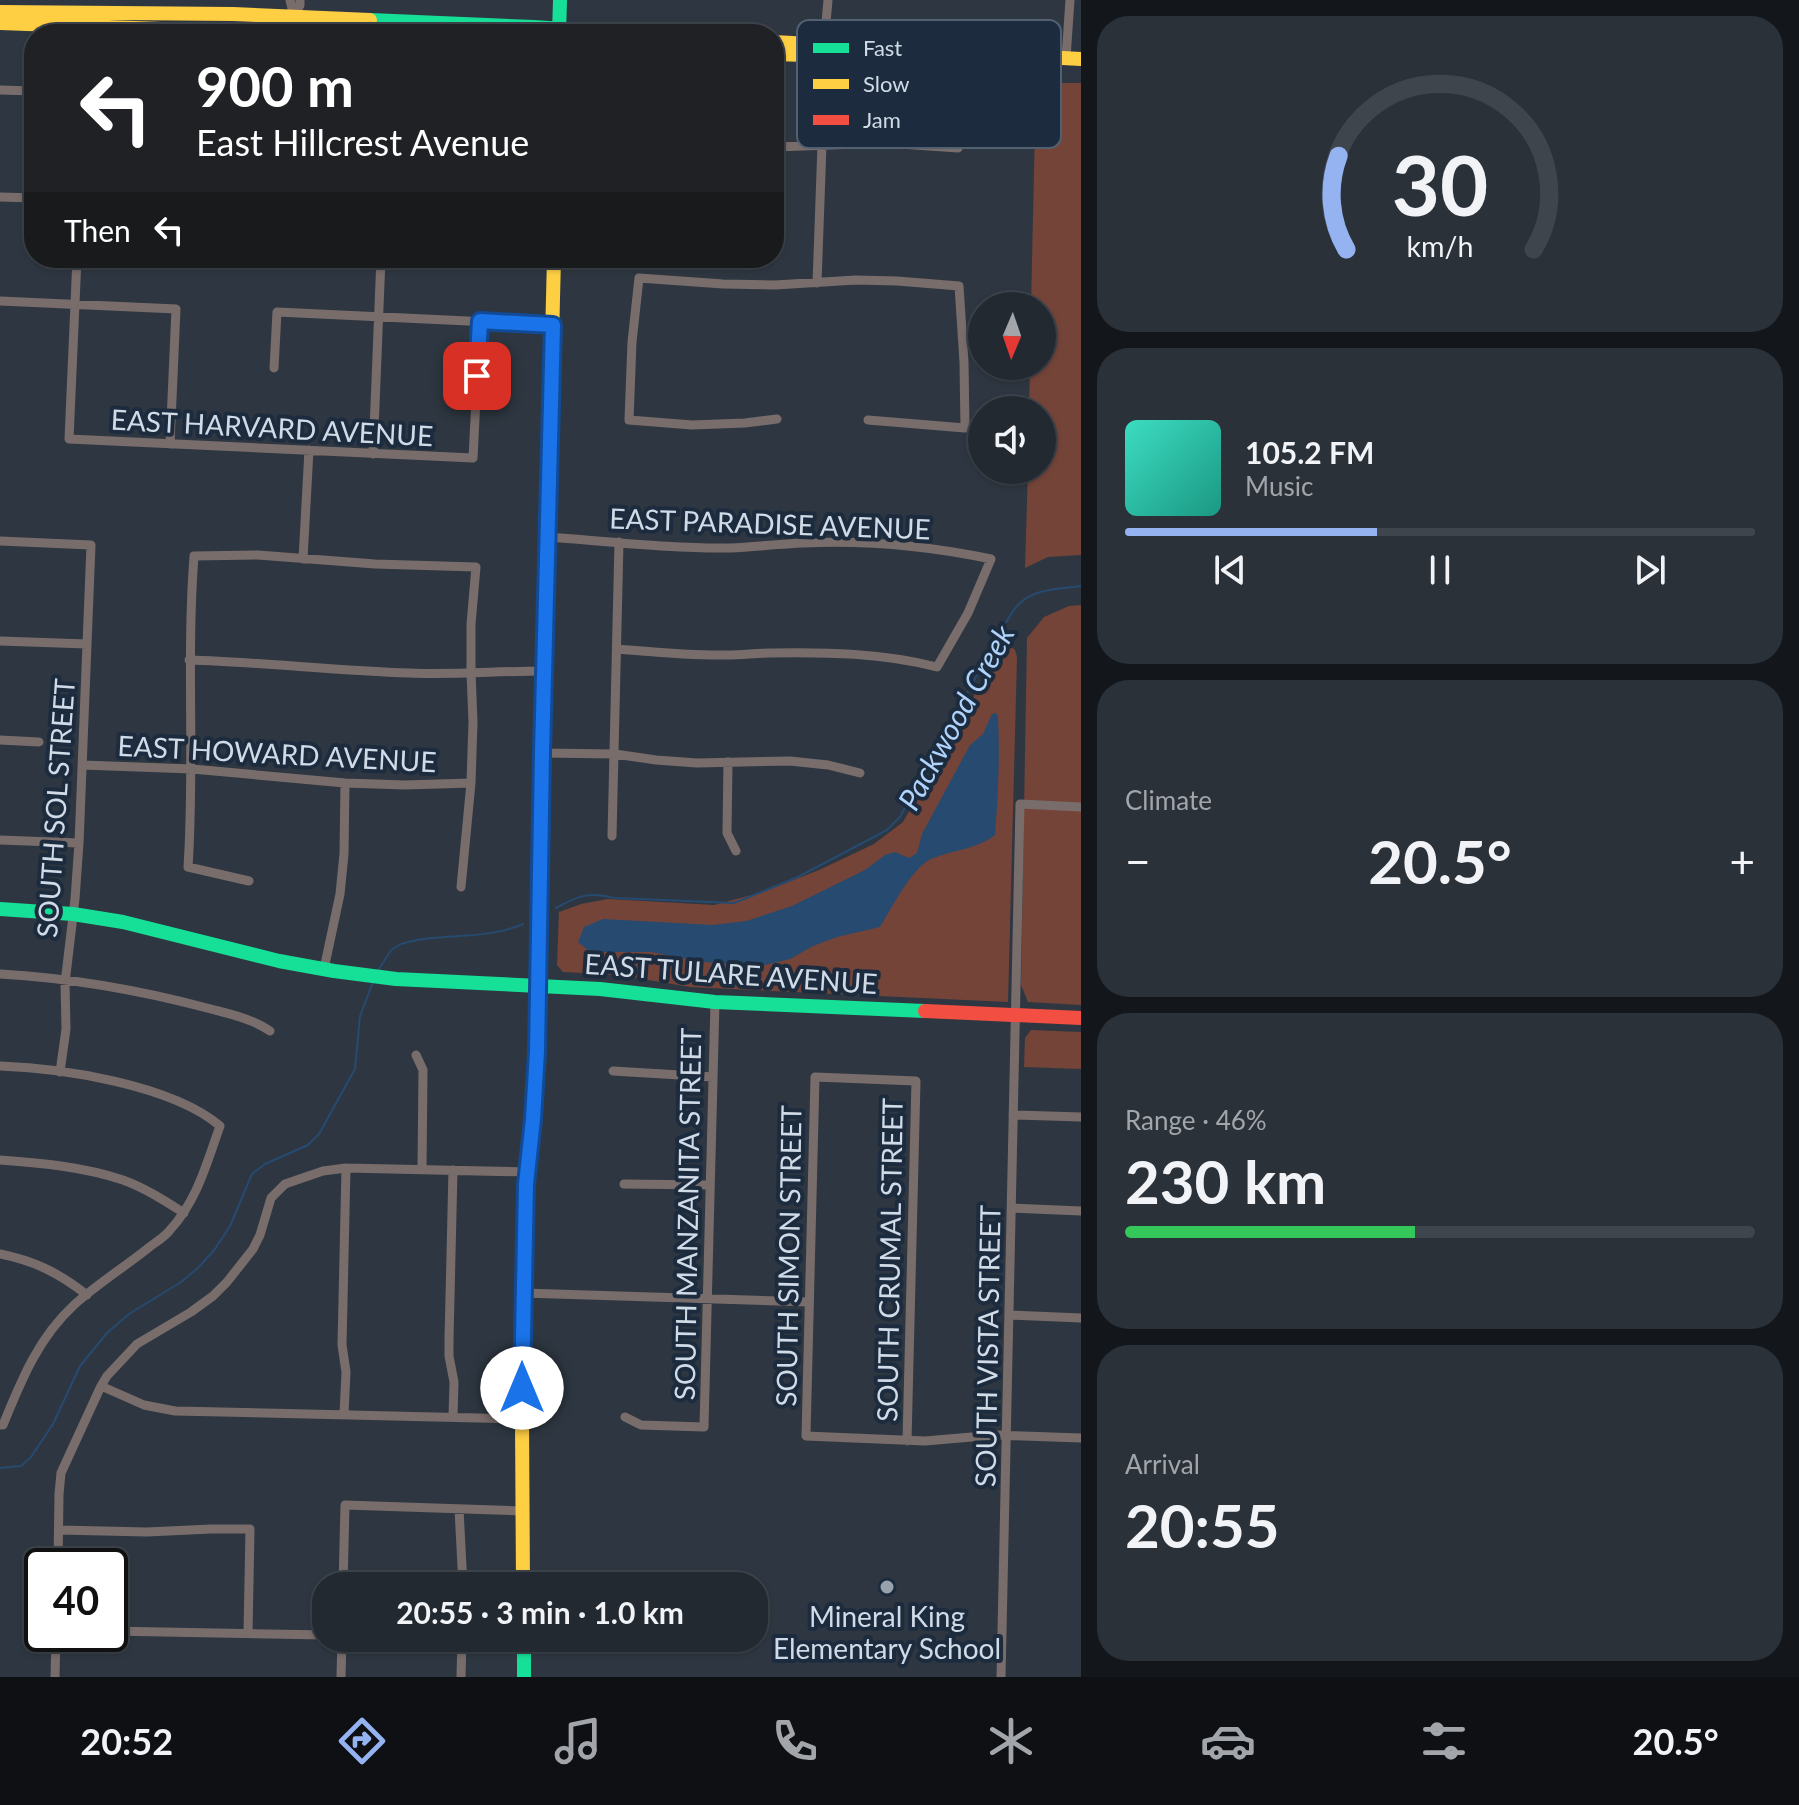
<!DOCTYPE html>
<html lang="en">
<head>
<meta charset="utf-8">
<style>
  :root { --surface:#222931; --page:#2a3139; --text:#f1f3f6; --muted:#a2a6ab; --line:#3f454d; --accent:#95b2f1 }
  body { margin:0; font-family:Lato,sans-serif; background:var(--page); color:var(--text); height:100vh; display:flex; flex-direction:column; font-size:30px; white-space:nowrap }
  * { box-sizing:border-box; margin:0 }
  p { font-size:26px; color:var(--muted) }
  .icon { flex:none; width:44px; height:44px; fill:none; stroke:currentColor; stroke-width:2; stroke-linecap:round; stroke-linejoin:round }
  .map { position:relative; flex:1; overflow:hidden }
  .drawer { display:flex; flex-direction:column; gap:16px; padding:16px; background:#13171b; width:718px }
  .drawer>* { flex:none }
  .guide { position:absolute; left:24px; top:24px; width:760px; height:244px; border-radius:32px; box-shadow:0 2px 6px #0004,0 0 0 2px var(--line); background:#202124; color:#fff; overflow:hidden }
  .needle { width:52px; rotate:182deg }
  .controls { position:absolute; left:968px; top:292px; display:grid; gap:16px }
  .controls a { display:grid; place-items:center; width:88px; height:88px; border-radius:50%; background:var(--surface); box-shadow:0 2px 6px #0004,0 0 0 2px var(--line); font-size:40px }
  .speed { position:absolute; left:24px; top:1548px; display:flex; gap:16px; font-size:40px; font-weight:700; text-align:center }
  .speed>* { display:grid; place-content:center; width:104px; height:104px; border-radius:50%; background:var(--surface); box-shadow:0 2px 6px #0004,0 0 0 2px var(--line); line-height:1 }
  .speed .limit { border:4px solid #111; border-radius:12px; background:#fff; color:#111 }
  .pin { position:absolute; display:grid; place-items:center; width:68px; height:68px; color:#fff; margin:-34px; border-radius:16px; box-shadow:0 4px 12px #0006 }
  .me { position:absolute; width:88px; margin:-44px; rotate:0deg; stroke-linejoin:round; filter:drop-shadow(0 0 6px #0008) }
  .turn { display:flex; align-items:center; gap:28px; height:168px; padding:0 40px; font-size:36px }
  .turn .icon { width:104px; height:104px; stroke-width:2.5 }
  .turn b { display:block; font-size:56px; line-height:68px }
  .then { display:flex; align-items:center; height:76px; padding:0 40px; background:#0003; gap:16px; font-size:30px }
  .big { font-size:60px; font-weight:700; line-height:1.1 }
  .drawer .tile { flex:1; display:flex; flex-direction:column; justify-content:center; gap:12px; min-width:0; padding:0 28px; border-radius:32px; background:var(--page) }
  .drawer .dial { align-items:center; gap:0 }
  .dial svg { height:208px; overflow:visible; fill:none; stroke:var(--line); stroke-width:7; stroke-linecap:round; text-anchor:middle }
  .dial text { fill:var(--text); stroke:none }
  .song { display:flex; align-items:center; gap:24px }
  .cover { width:96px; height:96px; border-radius:12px; background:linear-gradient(135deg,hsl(170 70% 55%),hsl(170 70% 35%)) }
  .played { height:8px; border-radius:4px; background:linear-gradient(90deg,var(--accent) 40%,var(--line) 40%) }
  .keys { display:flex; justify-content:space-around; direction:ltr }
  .heat { display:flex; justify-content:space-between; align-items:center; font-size:44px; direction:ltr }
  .charge { height:12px; border-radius:6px; background:linear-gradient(90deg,#34c759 46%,var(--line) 0) }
  .trip { position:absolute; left:312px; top:1572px; width:456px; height:80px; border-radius:32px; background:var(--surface); box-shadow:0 2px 6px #0004,0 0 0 2px var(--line); font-weight:700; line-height:80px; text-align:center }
  .tab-bar { display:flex; height:128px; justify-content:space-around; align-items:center; background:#0e1014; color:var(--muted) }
  .tab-bar .icon { width:56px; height:56px }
  .tab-bar .current { color:var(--accent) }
  .tab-bar b { font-size:36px; color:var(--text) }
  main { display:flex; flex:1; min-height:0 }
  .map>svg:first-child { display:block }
</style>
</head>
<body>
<main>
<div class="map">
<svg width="1081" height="1677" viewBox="0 0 1081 1677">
  <rect width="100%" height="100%" fill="#2e3741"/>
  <path fill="#744439" d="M 1036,83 L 1081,83 L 1081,555 L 1048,557 L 1025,568 L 1028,470 L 1042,470 L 1042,410 L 1029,410 L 1030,366 L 1042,366 L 1042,306 L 1031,306 Z
    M 1081,605 L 1081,1005 L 1028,1002 L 1021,985 L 1027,638 L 1044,617 L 1069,606 Z
    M 1004,642 L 1015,650 L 1017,657 L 1008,1002 L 690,987 L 619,975 L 563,972 L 557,965 L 559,912 L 581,904 L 608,899 L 714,905 L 763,892 L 819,870 L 874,844 L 903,822 Z
    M 1031,1030 L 1081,1032 L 1081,1069 L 1024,1067 L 1025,1038 Z"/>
  <path fill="#264a70" d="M 996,713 L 998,717 C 1000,756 998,796 995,835 C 976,850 950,850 929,860 C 911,870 891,909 880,927 L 837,937 L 813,946 L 790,959 L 761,966 L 704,962 L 651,952 L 604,952 L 588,950 L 578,942 L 584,927 L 603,919 L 713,925 L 746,921 L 792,906 L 865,870 L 885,855 L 895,852 L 909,858 L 917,853 L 922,834 L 970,745 L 983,734 L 992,714 Z"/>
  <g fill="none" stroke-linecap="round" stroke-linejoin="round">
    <path stroke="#264a70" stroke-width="2" d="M 556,908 C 578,896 589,891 614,898 L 734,903 L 798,877 L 887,830 L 900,817 L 1003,627 C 1008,620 1012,611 1018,605 C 1034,588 1060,589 1081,586
      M 379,969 L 391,950 L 401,944 C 441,932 484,941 523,924
      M 0,1468 L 21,1466 L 31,1457 L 53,1424 L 80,1366 L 107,1333 L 129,1314 L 181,1282 L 198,1268 L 215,1249 L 230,1226 L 252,1174 L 265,1164 L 308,1145 L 319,1134 L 355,1069 L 360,1016 L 373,982"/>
    <path stroke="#796d6b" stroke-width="9" d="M 290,0 L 294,17
      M 294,17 L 300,5 L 300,0
      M 1066,58 L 1070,0
      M 0,90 L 34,91
      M 822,145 L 816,135 L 818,56 L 824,45 L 828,0
      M 774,147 L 886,143 L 958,148
      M 0,197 L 34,198
      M 77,258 L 69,439 L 473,458 L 480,321
      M 817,283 L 822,145 L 829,134 L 830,57 L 828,53
      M 0,301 L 176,309 L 170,444
      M 274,368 L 277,312 L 553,325
      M 777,419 L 745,423 L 692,425 L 629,420 L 632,342 L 639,278 L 723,284 L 775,285 L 856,280 L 897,281 L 959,286 L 964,362 L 965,428 L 868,420
      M 373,454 L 381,258
      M 547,537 C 608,541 669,549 730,548 C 754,547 778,544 803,543 C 866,540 929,546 991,559 L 968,613 L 937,667 C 883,653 826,652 771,653 C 757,653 742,655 728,655 C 691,656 654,652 617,649
      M 0,541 L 91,545 L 79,843 L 75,899 L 65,983 L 66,1029 L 60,1072
      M 303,559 L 309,450
      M 0,641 L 87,644
      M 189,660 C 263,662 336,671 409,673 C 453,675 499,671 544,671
      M 0,740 L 39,742
      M 542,753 L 615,754 L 656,760 L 697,763 L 790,761 L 828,765 L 860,773
      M 728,762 L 727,833 L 736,851
      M 82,765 L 192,769 L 345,783 L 405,785 L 471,783
      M 612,836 L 619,542
      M 0,840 L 79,843
      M 249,881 L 188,867 C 195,763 186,660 194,556 L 258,555 L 375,564 L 476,567 L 471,624 L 471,672 L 473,722 L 471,783 L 461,887
      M 324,969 L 340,894 L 344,854 L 345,783
      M 0,974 C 70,978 139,990 207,1008 C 229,1014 251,1018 270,1031
      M 416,1055 L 423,1070 L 422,1169
      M 0,1066 C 62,1068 172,1085 220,1126 C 207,1162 197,1201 170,1230 C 164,1238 154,1243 147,1249 C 123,1268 96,1285 74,1305 C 38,1338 21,1381 3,1425 L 0,1425
      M 613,1071 L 713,1077
      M 1013,1115 L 1081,1117
      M 0,1160 C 42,1163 84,1167 123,1180 C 145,1188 165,1201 184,1213
      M 453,1170 L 449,1339 L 449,1356 L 454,1382 L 453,1417
      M 624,1184 L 710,1185
      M 1012,1208 L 1081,1211
      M 0,1254 C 35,1261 59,1273 87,1295
      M 523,1293 L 809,1302
      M 1009,1315 L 1081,1318
      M 101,1386 L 144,1405 L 175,1411 L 522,1419
      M 344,1414 L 346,1372 L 342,1345 L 346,1168
      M 625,1417 L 641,1425 L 704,1427 L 715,1002
      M 907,1441 L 916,1081 L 815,1077 L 806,1436 L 925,1441 L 995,1435 L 1081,1438
      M 459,1509 L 463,1586
      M 59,1530 L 147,1532 L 211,1529 L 250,1529 L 248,1633
      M 58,1566 L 59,1494 L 61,1473 L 101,1386 L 107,1376 L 137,1344 L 191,1312 L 213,1296 L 227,1282 L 253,1249 L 260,1235 L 271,1198 L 285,1184 L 323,1171 L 346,1168 L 527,1172
      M 343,1586 L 345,1505 L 523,1511
      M 110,1631 L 326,1635
      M 55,1677 L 56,1634
      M 341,1677 L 342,1638
      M 461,1677 L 462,1638
      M 1001,1677 L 1020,804 L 1081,807"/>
    <path stroke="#16e098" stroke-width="14" d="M 370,20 L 534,27 L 640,34
      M 559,34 L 560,0
      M 0,909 L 73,914 L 123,922 L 279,961 L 334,971 L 396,979 L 600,989 L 715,1002 L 925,1011
      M 527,1179 L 534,1109 L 537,1052 L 548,501
      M 524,1638 L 524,1677"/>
    <path stroke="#ffcf43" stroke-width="14" d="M 0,12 L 233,14 L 370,20
      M 0,23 L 296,34
      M 774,42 L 1081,59
      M 774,54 L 930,59
      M 548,501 L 554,258
      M 523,1586 L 522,1419 L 524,1219 L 527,1179"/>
    <path stroke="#f24e42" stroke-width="14" d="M 925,1011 L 1081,1018"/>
  </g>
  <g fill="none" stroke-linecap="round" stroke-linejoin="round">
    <defs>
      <path id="route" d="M 477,376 L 480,321 L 553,325 L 542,753 L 537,1052 L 533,1119 L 526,1184 L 522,1388"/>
    </defs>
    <use href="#route" stroke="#114b97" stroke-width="20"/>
    <use href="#route" stroke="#1a73e8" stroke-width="14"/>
  </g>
  <circle fill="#98a2ad" stroke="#1c2c3e" stroke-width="3" cx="887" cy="1587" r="8"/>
  <g text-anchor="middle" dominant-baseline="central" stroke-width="8" stroke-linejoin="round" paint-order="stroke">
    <g font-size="28" fill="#d1dbe7" stroke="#1c2c3e">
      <text transform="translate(272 427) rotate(3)">EAST HARVARD AVENUE</text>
      <text transform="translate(770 523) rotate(2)">EAST PARADISE AVENUE</text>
      <text transform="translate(277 753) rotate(3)">EAST HOWARD AVENUE</text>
      <text transform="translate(55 808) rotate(-86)">SOUTH SOL STREET</text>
      <text transform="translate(731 973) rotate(4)">EAST TULARE AVENUE</text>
      <text transform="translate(687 1214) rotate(-89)">SOUTH MANZANITA STREET</text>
      <text transform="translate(788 1256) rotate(-89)">SOUTH SIMON STREET</text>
      <text transform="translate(889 1260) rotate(-89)">SOUTH CRUMAL STREET</text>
      <text transform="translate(987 1346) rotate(-89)">SOUTH VISTA STREET</text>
    </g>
    <g font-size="28" fill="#d1dbe7" stroke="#1c2c3e">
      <text x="887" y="1616">Mineral King<tspan x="887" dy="32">Elementary School</tspan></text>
    </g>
    <g font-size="30" font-style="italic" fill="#afd3fb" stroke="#1c2c3e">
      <text transform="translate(955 717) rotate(-61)">Packwood Creek</text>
    </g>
  </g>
  <rect x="797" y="20" width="264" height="128" rx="12" fill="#1c2c3e" stroke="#526171" stroke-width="2"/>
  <rect x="813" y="43" width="36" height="10" fill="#16e098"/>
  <rect x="813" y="79" width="36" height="10" fill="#ffcf43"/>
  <rect x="813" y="115" width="36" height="10" fill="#f24e42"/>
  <g font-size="22" fill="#d1dbe7">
    <text x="863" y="56">Fast</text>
    <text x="863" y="92">Slow</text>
    <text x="863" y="128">Jam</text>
  </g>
</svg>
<div class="controls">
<a><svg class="needle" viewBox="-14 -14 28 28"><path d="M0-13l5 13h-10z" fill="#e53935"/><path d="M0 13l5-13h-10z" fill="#a2a6ab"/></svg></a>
<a><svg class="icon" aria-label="sound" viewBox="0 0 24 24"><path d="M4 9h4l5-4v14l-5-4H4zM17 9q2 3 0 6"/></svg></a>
</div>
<div class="speed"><div class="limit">40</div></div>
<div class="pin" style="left:477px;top:376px;background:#d93025"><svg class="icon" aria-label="arrive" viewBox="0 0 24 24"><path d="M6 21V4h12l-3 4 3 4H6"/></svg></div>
<svg class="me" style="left:522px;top:1388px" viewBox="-20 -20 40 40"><circle r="19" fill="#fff"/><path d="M0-13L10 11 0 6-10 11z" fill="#1a73e8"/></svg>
<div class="trip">20:55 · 3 min · 1.0 km</div>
<div class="guide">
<div class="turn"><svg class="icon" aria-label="left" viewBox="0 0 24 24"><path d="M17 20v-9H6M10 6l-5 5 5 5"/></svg><div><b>900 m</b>East Hillcrest Avenue</div></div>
<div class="then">Then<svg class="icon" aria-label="left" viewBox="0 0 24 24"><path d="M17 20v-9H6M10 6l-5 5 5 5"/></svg></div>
</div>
</div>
<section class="drawer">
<div class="tile dial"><svg viewBox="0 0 100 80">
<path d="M14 69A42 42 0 1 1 86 69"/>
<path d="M14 69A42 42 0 0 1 11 33" stroke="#95b2f1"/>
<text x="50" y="56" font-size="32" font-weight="700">30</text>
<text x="50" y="72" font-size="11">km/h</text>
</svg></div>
<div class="tile">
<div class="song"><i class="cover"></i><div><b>105.2 FM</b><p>Music</p></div></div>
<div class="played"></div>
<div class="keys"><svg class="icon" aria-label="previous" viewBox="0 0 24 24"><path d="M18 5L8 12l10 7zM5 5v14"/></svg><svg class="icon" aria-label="pause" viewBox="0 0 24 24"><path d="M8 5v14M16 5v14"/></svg><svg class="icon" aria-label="next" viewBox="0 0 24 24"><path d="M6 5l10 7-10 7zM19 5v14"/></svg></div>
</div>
<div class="tile"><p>Climate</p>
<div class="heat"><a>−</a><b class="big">20.5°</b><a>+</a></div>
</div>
<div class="tile"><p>Range · 46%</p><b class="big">230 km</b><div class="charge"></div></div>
<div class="tile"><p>Arrival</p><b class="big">20:55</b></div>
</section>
</main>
<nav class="tab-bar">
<b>20:52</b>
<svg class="icon current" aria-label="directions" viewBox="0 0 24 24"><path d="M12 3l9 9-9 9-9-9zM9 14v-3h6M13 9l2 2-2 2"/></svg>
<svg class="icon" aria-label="music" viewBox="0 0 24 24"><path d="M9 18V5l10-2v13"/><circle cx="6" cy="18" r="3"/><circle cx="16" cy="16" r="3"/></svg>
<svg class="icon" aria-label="phone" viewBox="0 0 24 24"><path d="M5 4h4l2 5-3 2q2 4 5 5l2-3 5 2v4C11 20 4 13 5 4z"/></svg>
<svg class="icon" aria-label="climate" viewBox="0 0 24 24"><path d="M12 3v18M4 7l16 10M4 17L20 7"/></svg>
<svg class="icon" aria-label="car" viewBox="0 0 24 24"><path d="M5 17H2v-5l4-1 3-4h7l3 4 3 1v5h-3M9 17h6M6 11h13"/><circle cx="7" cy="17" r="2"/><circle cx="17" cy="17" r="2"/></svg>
<svg class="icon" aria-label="filters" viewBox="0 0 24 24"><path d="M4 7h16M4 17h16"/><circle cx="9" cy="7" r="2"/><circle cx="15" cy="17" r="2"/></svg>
<b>20.5°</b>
</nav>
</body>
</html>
